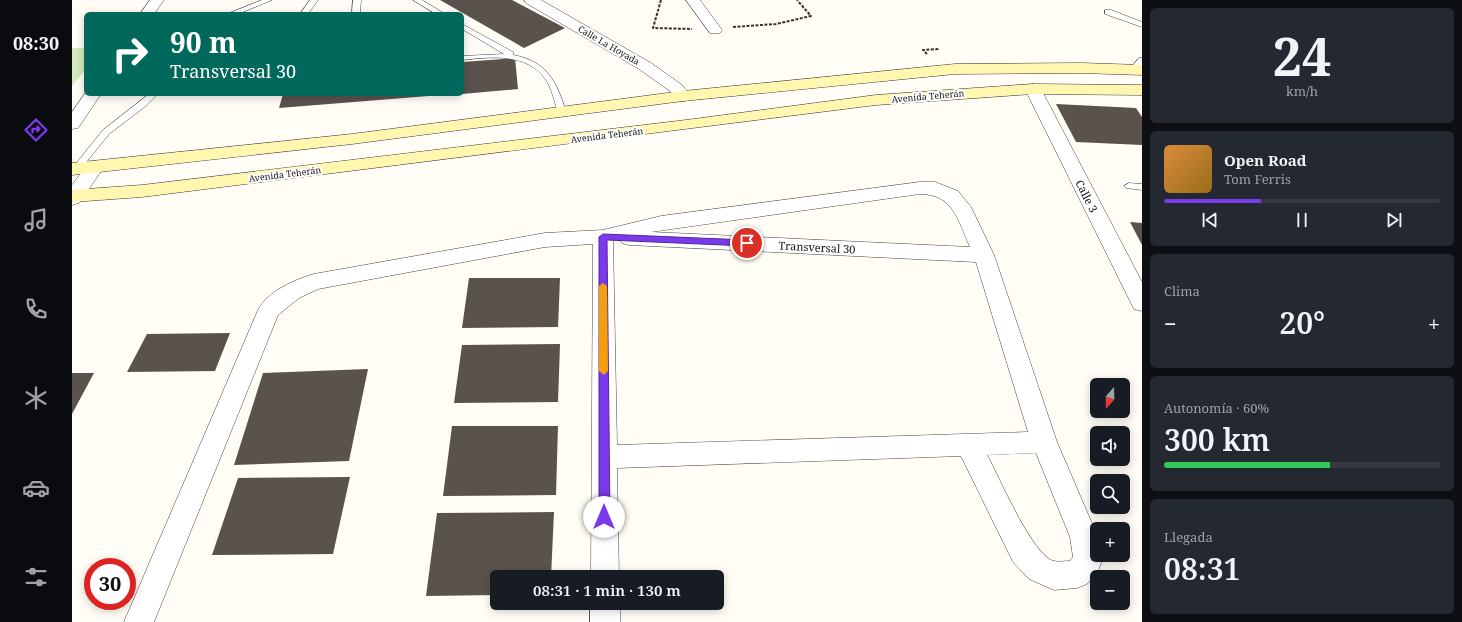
<!DOCTYPE html>
<html lang="es">
<head>
<meta charset="utf-8">
<style>
  :root { --surface:#171b24; --page:#242831; --text:#f1f3f6; --muted:#9ea1a6; --line:#363941; --accent:#7c3aed }
  body { margin:0; font-family:"Noto Serif",serif; background:var(--page); color:var(--text); height:100vh; display:flex; flex-direction:column; font-size:15px; white-space:nowrap }
  * { box-sizing:border-box; margin:0 }
  p { font-size:13px; color:var(--muted) }
  .icon { flex:none; width:22px; height:22px; fill:none; stroke:currentColor; stroke-width:2; stroke-linecap:round; stroke-linejoin:round }
  .map { position:relative; flex:1; overflow:hidden }
  .drawer { display:flex; flex-direction:column; gap:8px; padding:8px; background:#0d0f14; width:320px }
  .drawer>* { flex:none }
  .banner { position:absolute; left:12px; top:12px; width:380px; height:84px; border-radius:6px; box-shadow:0 2px 10px #0003; background:#00695c; color:#fff; overflow:hidden }
  .needle { width:26px; rotate:200deg }
  .tools { position:absolute; left:1018px; top:378px; display:grid; gap:8px }
  .tools a { display:grid; place-items:center; width:40px; height:40px; border-radius:6px; background:var(--surface); box-shadow:0 2px 10px #0003; font-size:20px }
  .speed { position:absolute; left:12px; top:558px; display:flex; gap:8px; font-size:20px; font-weight:700; text-align:center }
  .speed>* { display:grid; place-content:center; width:52px; height:52px; border-radius:50%; background:var(--surface); box-shadow:0 2px 10px #0003; line-height:1 }
  .speed .limit { border:6px solid #d22; background:#fff; color:#111 }
  .pin { position:absolute; display:grid; place-items:center; width:34px; height:34px; color:#fff; margin:-17px; border:2px solid #fff; border-radius:50%; box-shadow:0 1px 4px #0007 }
  .me { position:absolute; width:44px; margin:-22px; rotate:0deg; stroke-linejoin:round; filter:drop-shadow(0 0 3px #0008) }
  .turn { display:flex; align-items:center; gap:14px; height:84px; padding:0 20px; font-size:18px }
  .turn .icon { width:52px; height:52px; stroke-width:2.5 }
  .turn b { display:block; font-size:28px; line-height:34px }
  .big { font-size:30px; font-weight:600; line-height:1.1 }
  .drawer .tile { flex:1; display:flex; flex-direction:column; justify-content:center; gap:6px; min-width:0; padding:0 14px; border-radius:6px; background:var(--page) }
  .drawer .dial { align-items:center; gap:0 }
  .dial b { font-size:52px; line-height:1 }
  .song { display:flex; align-items:center; gap:12px }
  .cover { width:48px; height:48px; border-radius:6px; background:linear-gradient(135deg,hsl(30 70% 55%),hsl(40 70% 35%)) }
  .played { height:4px; border-radius:2px; background:linear-gradient(90deg,var(--accent) 35%,var(--line) 35%) }
  .keys { display:flex; justify-content:space-around; direction:ltr }
  .heat { display:flex; justify-content:space-between; align-items:center; font-size:22px; direction:ltr }
  .charge { height:6px; border-radius:3px; background:linear-gradient(90deg,#34c759 60%,var(--line) 0) }
  .trip { position:absolute; left:418px; top:570px; width:234px; height:40px; border-radius:6px; background:var(--surface); box-shadow:0 2px 10px #0003; font-weight:600; line-height:40px; text-align:center }
  main { display:flex; flex:1; min-height:0 }
  .dock { display:flex; flex-direction:column; width:72px; justify-content:space-around; align-items:center; background:#090b0e; color:var(--muted) }
  .dock .icon { width:28px; height:28px }
  .dock .active { color:var(--accent) }
  .dock b { font-size:18px; color:var(--text) }
  .map>svg:first-child { display:block }
</style>
</head>
<body>
<main>
<nav class="dock">
<b>08:30</b>
<svg class="icon active" aria-label="directions" viewBox="0 0 24 24"><path d="M12 3l9 9-9 9-9-9zM9 14v-3h6M13 9l2 2-2 2"/></svg>
<svg class="icon" aria-label="music" viewBox="0 0 24 24"><path d="M9 18V5l10-2v13"/><circle cx="6" cy="18" r="3"/><circle cx="16" cy="16" r="3"/></svg>
<svg class="icon" aria-label="phone" viewBox="0 0 24 24"><path d="M5 4h4l2 5-3 2q2 4 5 5l2-3 5 2v4C11 20 4 13 5 4z"/></svg>
<svg class="icon" aria-label="climate" viewBox="0 0 24 24"><path d="M12 3v18M4 7l16 10M4 17L20 7"/></svg>
<svg class="icon" aria-label="car" viewBox="0 0 24 24"><path d="M5 17H2v-5l4-1 3-4h7l3 4 3 1v5h-3M9 17h6M6 11h13"/><circle cx="7" cy="17" r="2"/><circle cx="17" cy="17" r="2"/></svg>
<svg class="icon" aria-label="filters" viewBox="0 0 24 24"><path d="M4 7h16M4 17h16"/><circle cx="9" cy="7" r="2"/><circle cx="15" cy="17" r="2"/></svg>
</nav>
<div class="map">
<svg width="1070" height="622" viewBox="0 0 1070 622">
  <rect width="100%" height="100%" fill="#fffdf5"/>
  <path fill="#d5ebbd" d="M 0,48 L 14,48 L 14,69 L 0,86 Z"/>
  <path fill="#5a524d" d="M 368,0 L 440,0 L 493,28 L 452,48 Z
    M 443,58 L 446,89 L 390,94 L 390,62 Z
    M 211,94 L 369,94 L 369,95 L 207,108 Z
    M 984,104 L 1064,108 L 1070,117 L 1070,145 L 1004,142 Z
    M 1058,222 L 1070,223 L 1070,245 Z
    M 397,278 L 488,278 L 486,327 L 390,328 Z
    M 158,333 L 143,371 L 55,372 L 75,334 Z
    M 488,344 L 486,402 L 382,403 L 390,345 Z
    M 296,369 L 277,461 L 162,465 L 191,373 Z
    M 0,373 L 22,373 L 0,414 Z
    M 380,426 L 486,426 L 484,495 L 371,496 Z
    M 278,477 L 261,554 L 140,555 L 166,478 Z
    M 482,512 L 479,577 L 425,577 L 425,595 L 354,596 L 365,513 Z"/>
  <g fill="none" stroke-linecap="round" stroke-linejoin="round">
    <defs>
      <path id="lane" d="M 190,0 L 200,0 L 166,14 L 155,14 Z
        M 238,0 L 246,0 L 236,14 L 228,14 Z
        M 281,0 L 289,0 L 288,14 L 280,14 Z
        M 341,0 L 350,0 L 373,14 L 364,14 Z
        M 1033,10 L 1039,10 L 1070,22 L 1070,27 L 1033,14 Z
        M 390,24 L 441,52 L 441,55 C 475,61 485,82 494,112 L 493,114 L 490,115 L 486,112 C 482,101 480,89 474,80 C 455,52 418,57 390,60 L 390,56 L 432,54 L 390,29 Z
        M 1067,58 L 1070,58 L 1070,65 L 1065,71 L 1059,71 L 1058,69 Z
        M 77,94 L 86,94 L 75,105 L 37,134 L 8,170 L 2,170 L 2,166 L 31,130 Z
        M 1057,183 L 1070,184 L 1070,190 L 1054,188 L 1052,186 Z"/>
      <path id="street" d="M 78,0 L 92,0 L 82,14 L 68,14 Z
        M 452,0 L 469,0 L 579,63 L 610,85 L 619,96 L 617,100 L 611,101 L 605,100 L 598,91 L 567,69 L 454,3 Z
        M 614,0 L 628,0 L 650,30 L 648,33 L 638,33 Z
        M 961,84 L 967,86 L 969,89 L 1070,282 L 1070,311 L 1062,309 L 1059,303 L 953,89 L 955,86 Z
        M 14,92 L 14,94 L 29,94 L 6,128 L 0,129 L 0,112 Z
        M 23,161 L 29,163 L 32,167 L 7,203 L 0,205 L 0,185 L 17,163 Z
        M 848,182 L 863,182 L 886,191 L 899,207 L 922,255 L 985,442 L 1025,535 L 1025,555 L 1029,555 L 1030,561 L 1026,571 L 1015,584 L 1005,588 L 982,590 L 957,579 L 941,562 L 889,456 L 545,468 L 547,577 L 519,577 L 521,244 L 473,247 L 246,289 L 227,298 L 206,315 L 82,622 L 52,622 L 186,310 C 196,291 222,280 242,274 L 473,233 L 531,230 L 589,216 ZM 848,194 C 882,194 886,221 898,247 L 579,232 ZM 548,240 L 550,243 L 557,245 L 904,262 L 956,432 L 545,445 L 541,241 ZM 964,453 L 998,537 L 1001,557 L 998,561 C 991,561 983,563 977,559 C 955,543 929,481 915,455 Z
        M 518,603 L 548,603 L 548,622 L 518,622 Z"/>
      <path id="secondary" d="M 1010,63 L 1070,65 L 1070,75 L 1010,73 L 883,74 L 611,101 L 280,144 L 0,175 L 0,163 L 280,134 L 611,91 L 883,64 Z
        M 961,84 L 1070,85 L 1070,95 L 961,94 L 804,105 L 70,197 L 0,202 L 0,190 L 70,185 L 614,120 L 804,95 Z"/>
    </defs>
    <use href="#lane" stroke="#444" stroke-width="1"/>
    <use href="#street" stroke="#444" stroke-width="1"/>
    <use href="#secondary" stroke="#333" stroke-width="1"/>
    <path stroke="#333" stroke-width="2" stroke-dasharray="3 1.5" stroke-linecap="butt" d="M 589,0 L 581,28 L 620,29
      M 661,27 L 704,24 L 739,16 L 725,0
      M 855,54 L 851,50 L 867,49"/>
    <use href="#lane" fill="#fff" fill-rule="evenodd"/>
    <use href="#street" fill="#fff" fill-rule="evenodd"/>
    <use href="#secondary" fill="#fff6b0" fill-rule="evenodd"/>
  </g>
  <path fill="#7c3aed" stroke="#51269a" d="M 531,234 L 675,240 L 679,243 L 675,246 L 535,240 L 538,517 L 536,521 L 532,522 L 529,521 L 527,517 L 527,237 Z"/>
  <path fill="#f59e0b" d="M 531,283 L 535,286 L 536,371 L 532,375 L 527,371 L 527,286 Z"/>
  <g text-anchor="middle" dominant-baseline="central" stroke-width="4" stroke-linejoin="round" paint-order="stroke">
    <g font-size="9" fill="#111" stroke="#fff">
      <text transform="translate(537 45) rotate(30)">Calle La Hoyada</text>
      <text transform="translate(856 96) rotate(-5)">Avenida Teherán</text>
      <text transform="translate(535 135) rotate(-7)">Avenida Teherán</text>
      <text transform="translate(213 174) rotate(-7)">Avenida Teherán</text>
    </g>
    <g font-size="11" fill="#111" stroke="#fff">
      <text transform="translate(1015 196) rotate(63)">Calle 3</text>
      <text transform="translate(745 247) rotate(3)">Transversal 30</text>
    </g>
  </g>
</svg>
<div class="tools">
<a><svg class="needle" viewBox="-14 -14 28 28"><path d="M0-13l5 13h-10z" fill="#e53935"/><path d="M0 13l5-13h-10z" fill="#9ea1a6"/></svg></a>
<a><svg class="icon" aria-label="sound" viewBox="0 0 24 24"><path d="M4 9h4l5-4v14l-5-4H4zM17 9q2 3 0 6"/></svg></a>
<a><svg class="icon" aria-label="search" viewBox="0 0 24 24"><circle cx="10" cy="10" r="6"/><path d="M15 15l6 6"/></svg></a>
<a>+</a>
<a>−</a>
</div>
<div class="speed"><div class="limit">30</div></div>
<div class="pin" style="left:675px;top:243px;background:#d93025"><svg class="icon" aria-label="arrive" viewBox="0 0 24 24"><path d="M6 21V4h12l-3 4 3 4H6"/></svg></div>
<svg class="me" style="left:532px;top:517px" viewBox="-20 -20 40 40"><circle r="19" fill="#fff"/><path d="M0-13L10 11 0 6-10 11z" fill="#7c3aed"/></svg>
<div class="trip">08:31 · 1 min · 130 m</div>
<div class="banner">
<div class="turn"><svg class="icon" aria-label="right" viewBox="0 0 24 24"><path d="M7 20v-9h11M14 6l5 5-5 5"/></svg><div><b>90 m</b>Transversal 30</div></div>
</div>
</div>
<section class="drawer">
<div class="tile dial"><b>24</b><p>km/h</p></div>
<div class="tile">
<div class="song"><i class="cover"></i><div><b>Open Road</b><p>Tom Ferris</p></div></div>
<div class="played"></div>
<div class="keys"><svg class="icon" aria-label="previous" viewBox="0 0 24 24"><path d="M18 5L8 12l10 7zM5 5v14"/></svg><svg class="icon" aria-label="pause" viewBox="0 0 24 24"><path d="M8 5v14M16 5v14"/></svg><svg class="icon" aria-label="next" viewBox="0 0 24 24"><path d="M6 5l10 7-10 7zM19 5v14"/></svg></div>
</div>
<div class="tile"><p>Clima</p>
<div class="heat"><a>−</a><b class="big">20°</b><a>+</a></div>
</div>
<div class="tile"><p>Autonomía · 60%</p><b class="big">300 km</b><div class="charge"></div></div>
<div class="tile"><p>Llegada</p><b class="big">08:31</b></div>
</section>
</main>
</body>
</html>
